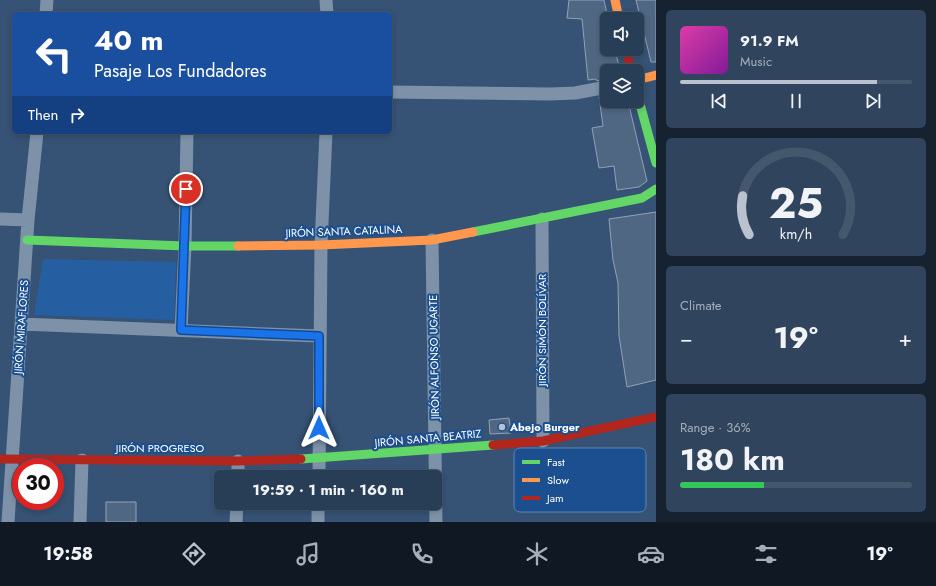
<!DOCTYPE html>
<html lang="en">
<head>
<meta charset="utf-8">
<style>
  :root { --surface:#283e57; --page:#30455d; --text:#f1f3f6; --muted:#a5aeba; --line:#44576d; --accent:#b9c2ce }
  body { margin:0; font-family:Jost,sans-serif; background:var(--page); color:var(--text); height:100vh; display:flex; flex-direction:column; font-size:15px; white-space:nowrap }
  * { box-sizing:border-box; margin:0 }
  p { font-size:13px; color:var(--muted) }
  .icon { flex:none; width:22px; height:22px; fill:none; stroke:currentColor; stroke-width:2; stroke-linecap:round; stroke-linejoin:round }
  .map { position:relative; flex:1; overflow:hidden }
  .drawer { display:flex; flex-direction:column; gap:10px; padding:10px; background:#162230; width:280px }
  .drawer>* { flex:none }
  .top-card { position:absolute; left:12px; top:12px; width:380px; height:122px; border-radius:6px; box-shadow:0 2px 6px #0003,0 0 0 1px var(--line); background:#1a4fa0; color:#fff; overflow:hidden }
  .buttons { position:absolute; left:600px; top:12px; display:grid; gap:8px }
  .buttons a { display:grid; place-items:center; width:44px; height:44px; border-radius:6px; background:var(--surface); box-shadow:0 2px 6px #0003,0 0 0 1px var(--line); font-size:20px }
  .speed { position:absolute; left:12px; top:458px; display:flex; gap:8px; font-size:20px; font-weight:700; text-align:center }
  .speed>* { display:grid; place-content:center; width:52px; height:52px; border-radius:50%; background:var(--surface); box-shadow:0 2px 6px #0003,0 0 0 1px var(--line); line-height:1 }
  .speed .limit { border:6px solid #d22; background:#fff; color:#111 }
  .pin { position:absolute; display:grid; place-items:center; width:34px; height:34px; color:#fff; margin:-17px; border:2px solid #fff; border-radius:50%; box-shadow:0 1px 4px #0007 }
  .me { position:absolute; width:44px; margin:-22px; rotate:0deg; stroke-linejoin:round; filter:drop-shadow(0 0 3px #0008) }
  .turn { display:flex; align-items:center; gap:14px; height:84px; padding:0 16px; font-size:18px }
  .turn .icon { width:52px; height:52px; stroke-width:2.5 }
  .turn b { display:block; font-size:28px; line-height:34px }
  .then { display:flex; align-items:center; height:38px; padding:0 16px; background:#0003; gap:8px; font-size:15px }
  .big { font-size:30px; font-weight:700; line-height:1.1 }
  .drawer .widget { flex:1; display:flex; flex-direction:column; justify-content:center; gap:6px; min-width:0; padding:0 14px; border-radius:6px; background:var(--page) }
  .drawer .dial { align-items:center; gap:0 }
  .dial svg { height:104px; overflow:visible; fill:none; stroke:var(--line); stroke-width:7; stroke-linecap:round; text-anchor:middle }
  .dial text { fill:var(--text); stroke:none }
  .song { display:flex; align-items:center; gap:12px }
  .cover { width:48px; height:48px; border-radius:6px; background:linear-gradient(135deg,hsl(320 70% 55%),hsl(290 70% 35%)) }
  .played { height:4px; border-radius:2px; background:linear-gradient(90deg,var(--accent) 85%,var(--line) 85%) }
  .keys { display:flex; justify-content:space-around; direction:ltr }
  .heat { display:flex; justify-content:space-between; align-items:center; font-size:22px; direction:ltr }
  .charge { height:6px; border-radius:3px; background:linear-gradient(90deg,#34c759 36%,var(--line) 0) }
  .trip { position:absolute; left:214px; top:470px; width:228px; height:40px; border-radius:6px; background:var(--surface); box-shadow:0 2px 6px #0003,0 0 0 1px var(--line); font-weight:700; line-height:40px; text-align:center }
  .dock { display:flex; height:64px; justify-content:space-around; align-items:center; background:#101923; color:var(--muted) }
  .dock .icon { width:28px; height:28px }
  .dock .active { color:var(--accent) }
  .dock b { font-size:18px; color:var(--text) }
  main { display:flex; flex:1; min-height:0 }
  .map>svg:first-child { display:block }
</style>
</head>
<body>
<main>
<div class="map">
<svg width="656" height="522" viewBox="0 0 656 522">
  <rect width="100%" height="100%" fill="#365274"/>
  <path fill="#265fa1" d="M 43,259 L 176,262 L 174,320 L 34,315 Z"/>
  <path fill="#506783" stroke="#92a2b6" d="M 569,0 L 604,0 L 608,19 L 607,49 L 615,49 L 620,71 L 607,71 L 607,79 L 597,81 L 596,79 L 588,80 L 582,19 L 567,18 Z
    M 636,0 L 656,0 L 656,62 L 651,62 Z
    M 607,95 L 607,101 L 628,101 L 647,181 L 639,187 L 617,190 L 614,166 L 599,168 L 592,128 L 603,126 L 599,97 Z
    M 656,212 L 656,380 L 627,387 L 619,336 L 618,283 L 613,260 L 609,219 Z
    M 509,418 L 511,433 L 490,434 L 489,420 Z
    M 106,502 L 136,502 L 136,522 L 106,522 Z"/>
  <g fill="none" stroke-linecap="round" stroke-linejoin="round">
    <path stroke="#7d92a8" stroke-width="13" d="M 326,0 L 327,14
      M 46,14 L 47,0
      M 390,92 L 551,94 L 575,93 L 607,87
      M 0,219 L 28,220
      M 542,219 L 543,441
      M 432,240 L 436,522
      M 21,324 L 319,336
      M 181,330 L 185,246 L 187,132
      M 238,477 L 238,461
      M 319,477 L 321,245 L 326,132
      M 8,522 L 28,220 L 37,132
      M 80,522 L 82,460
      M 236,522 L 237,503
      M 318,522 L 318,503"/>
    <path stroke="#63d668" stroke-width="9" d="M 637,93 L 656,163
      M 473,232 L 642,198 L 656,189
      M 27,240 L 185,246 L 238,246
      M 301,459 L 493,445"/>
    <path stroke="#ff974d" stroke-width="9" d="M 615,0 L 619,19
      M 637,80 L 656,75
      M 238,246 L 321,245 L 432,240 L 473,232"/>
    <path stroke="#b3261e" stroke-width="9" d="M 626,49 L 631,71
      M 493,445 L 543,441 L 656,417
      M 0,459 L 238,461 L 301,459"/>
  </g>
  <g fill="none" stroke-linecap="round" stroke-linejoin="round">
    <defs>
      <path id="route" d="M 186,189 L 181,330 L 319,336 L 319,428"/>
    </defs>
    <use href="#route" stroke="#114b97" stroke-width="10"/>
    <use href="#route" stroke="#1a73e8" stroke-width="7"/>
  </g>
  <circle fill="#b9c2ce" stroke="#1b4f8f" stroke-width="1.5" cx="502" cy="427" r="4"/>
  <g text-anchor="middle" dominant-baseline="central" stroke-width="4" stroke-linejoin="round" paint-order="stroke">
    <g font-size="11" fill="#fff" stroke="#1b4f8f">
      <text transform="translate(344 231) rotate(-2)">JIRÓN SANTA CATALINA</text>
      <text transform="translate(21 327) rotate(-86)">JIRÓN MIRAFLORES</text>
      <text transform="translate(542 330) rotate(-90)">JIRÓN SIMÓN BOLÍVAR</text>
      <text transform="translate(434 357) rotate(-91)">JIRÓN ALFONSO UGARTE</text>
      <text transform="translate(428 438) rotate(-5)">JIRÓN SANTA BEATRIZ</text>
      <text x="160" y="448">JIRÓN PROGRESO</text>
    </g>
    <g font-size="11" font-weight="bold" fill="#fff" stroke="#1b4f8f" text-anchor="start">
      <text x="510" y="427">Abejo Burger</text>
    </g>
  </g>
  <rect x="514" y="448" width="132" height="64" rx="6" fill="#1b4f8f" stroke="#5f84b1" stroke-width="1"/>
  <rect x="522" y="460" width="18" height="4" fill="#63d668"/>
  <rect x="522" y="478" width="18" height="4" fill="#ff974d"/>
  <rect x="522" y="496" width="18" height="4" fill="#b3261e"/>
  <g font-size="11" fill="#fff">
    <text x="547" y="466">Fast</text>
    <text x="547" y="484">Slow</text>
    <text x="547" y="502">Jam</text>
  </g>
</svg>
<div class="buttons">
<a><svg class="icon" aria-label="sound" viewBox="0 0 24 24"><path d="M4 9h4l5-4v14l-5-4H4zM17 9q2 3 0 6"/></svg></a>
<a><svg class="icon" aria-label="layers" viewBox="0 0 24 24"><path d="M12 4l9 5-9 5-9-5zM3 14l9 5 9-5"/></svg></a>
</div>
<div class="speed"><div class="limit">30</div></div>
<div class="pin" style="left:186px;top:189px;background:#d93025"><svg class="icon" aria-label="arrive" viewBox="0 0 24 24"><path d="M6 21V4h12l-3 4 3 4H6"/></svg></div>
<svg class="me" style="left:319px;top:428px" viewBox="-20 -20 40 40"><path d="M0-17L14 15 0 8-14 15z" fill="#1a73e8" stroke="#fff" stroke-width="4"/></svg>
<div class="trip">19:59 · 1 min · 160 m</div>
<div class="top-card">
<div class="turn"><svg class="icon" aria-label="left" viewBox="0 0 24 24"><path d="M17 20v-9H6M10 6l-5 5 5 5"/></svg><div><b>40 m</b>Pasaje Los Fundadores</div></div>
<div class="then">Then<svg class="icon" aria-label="right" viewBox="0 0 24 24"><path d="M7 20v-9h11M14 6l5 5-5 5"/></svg></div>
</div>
</div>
<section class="drawer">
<div class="widget">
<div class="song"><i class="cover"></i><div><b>91.9 FM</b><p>Music</p></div></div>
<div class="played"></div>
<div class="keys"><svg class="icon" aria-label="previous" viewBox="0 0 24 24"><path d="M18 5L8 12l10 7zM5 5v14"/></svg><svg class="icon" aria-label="pause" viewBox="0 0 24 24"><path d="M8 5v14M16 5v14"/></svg><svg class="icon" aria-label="next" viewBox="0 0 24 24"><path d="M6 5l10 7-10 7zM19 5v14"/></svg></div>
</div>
<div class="widget dial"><svg viewBox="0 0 100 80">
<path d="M14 69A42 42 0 1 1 86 69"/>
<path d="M14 69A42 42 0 0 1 9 39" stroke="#b9c2ce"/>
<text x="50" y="56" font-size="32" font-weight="700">25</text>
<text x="50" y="72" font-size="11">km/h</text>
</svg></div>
<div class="widget"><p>Climate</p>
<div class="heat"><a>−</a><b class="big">19°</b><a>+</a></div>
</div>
<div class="widget"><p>Range · 36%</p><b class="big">180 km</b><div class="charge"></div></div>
</section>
</main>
<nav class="dock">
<b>19:58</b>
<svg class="icon active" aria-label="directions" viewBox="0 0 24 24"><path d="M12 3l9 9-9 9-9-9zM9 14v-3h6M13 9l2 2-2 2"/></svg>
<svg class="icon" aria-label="music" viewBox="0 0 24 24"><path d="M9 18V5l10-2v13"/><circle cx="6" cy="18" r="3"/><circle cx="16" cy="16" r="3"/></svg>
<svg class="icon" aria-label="phone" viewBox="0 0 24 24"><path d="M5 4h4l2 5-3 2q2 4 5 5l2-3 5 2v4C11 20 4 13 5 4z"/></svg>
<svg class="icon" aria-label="climate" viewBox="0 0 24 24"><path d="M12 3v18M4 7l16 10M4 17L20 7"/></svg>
<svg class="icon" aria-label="car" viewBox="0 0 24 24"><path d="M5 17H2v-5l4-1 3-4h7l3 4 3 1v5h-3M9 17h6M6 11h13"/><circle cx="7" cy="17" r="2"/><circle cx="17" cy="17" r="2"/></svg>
<svg class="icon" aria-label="filters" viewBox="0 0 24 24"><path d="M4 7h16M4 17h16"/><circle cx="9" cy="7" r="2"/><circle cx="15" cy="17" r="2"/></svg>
<b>19°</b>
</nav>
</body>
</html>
